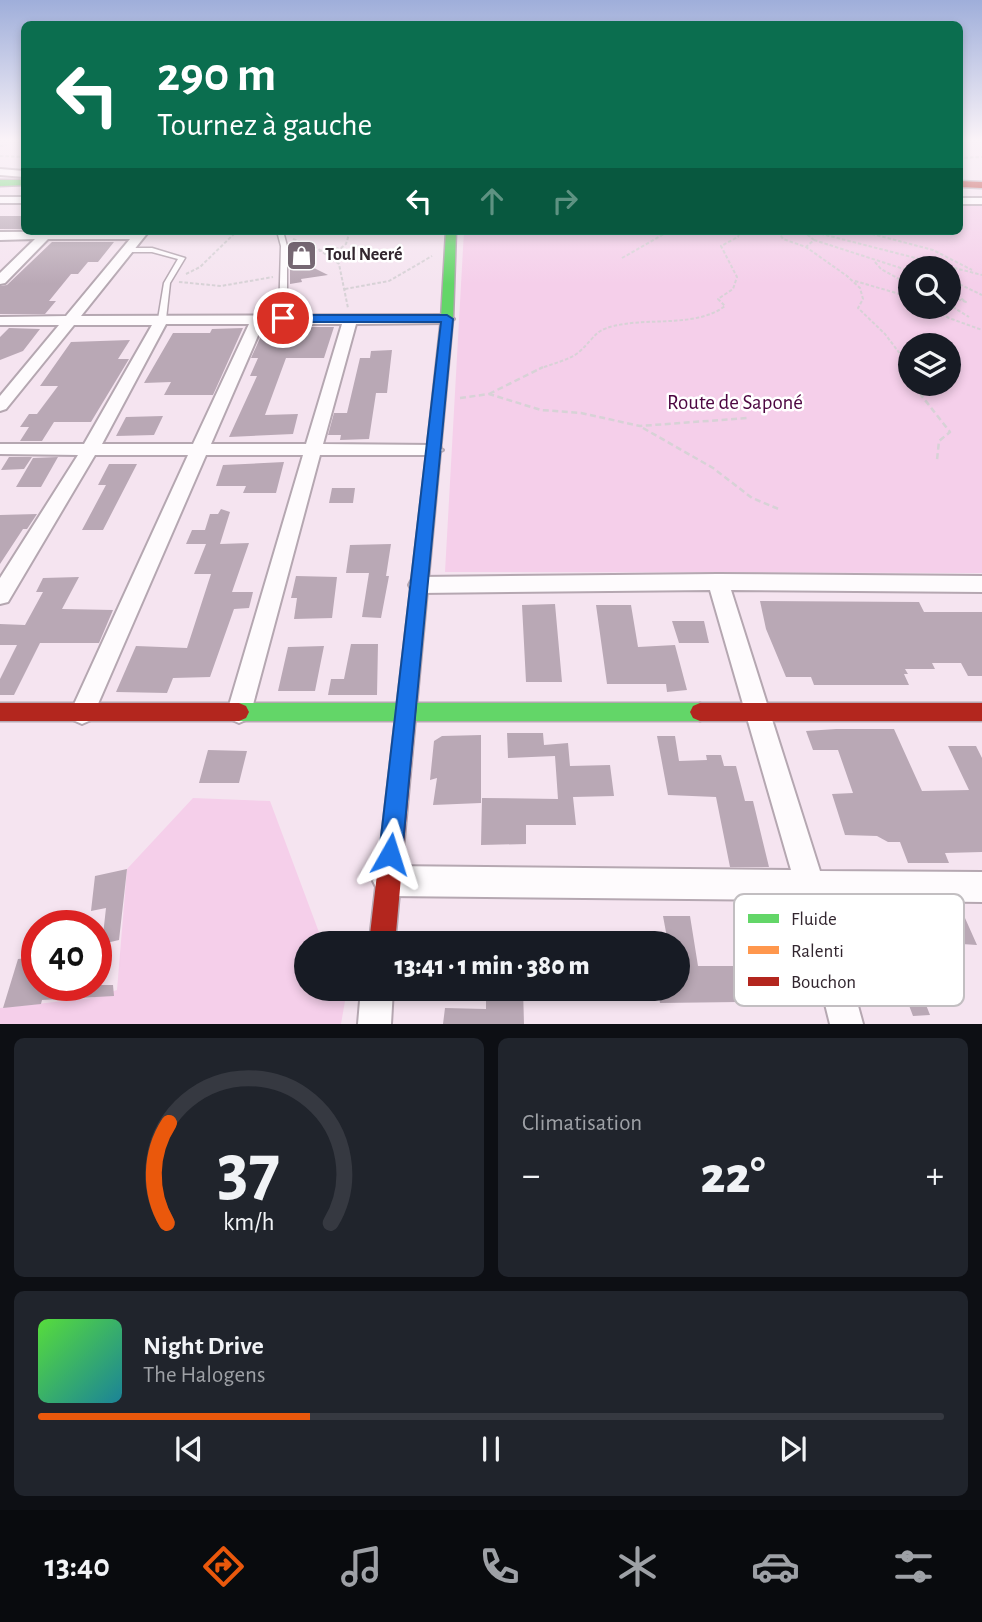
<!DOCTYPE html>
<html lang="fr">
<head>
<meta charset="utf-8">
<style>
  :root { --surface:#171b24; --page:#20242c; --text:#f1f3f6; --muted:#9ea1a6; --line:#363941; --accent:#ea580c }
  body { margin:0; font-family:"Alegreya Sans",sans-serif; background:var(--page); color:var(--text); height:100vh; display:flex; flex-direction:column; font-size:26px; white-space:nowrap }
  * { box-sizing:border-box; margin:0 }
  p { font-size:23px; color:var(--muted) }
  .icon { flex:none; width:38px; height:38px; fill:none; stroke:currentColor; stroke-width:2; stroke-linecap:round; stroke-linejoin:round }
  .map { position:relative; height:1024px; overflow:hidden }
  .side { display:flex; flex-direction:column; gap:14px; padding:14px; background:#0d0f14; flex:1 }
  .side>* { flex:none }
  .guide { position:absolute; left:21px; top:21px; width:942px; height:214px; border-radius:10px; box-shadow:0 4px 10px #0003; background:#0b6e4f; color:#fff; overflow:hidden }
  .tools { position:absolute; left:898px; top:256px; display:grid; gap:14px }
  .tools a { display:grid; place-items:center; width:63px; height:63px; border-radius:50%; background:var(--surface); box-shadow:0 4px 10px #0003; font-size:35px }
  .speed { position:absolute; left:21px; top:910px; display:flex; gap:14px; font-size:35px; font-weight:700; text-align:center }
  .speed>* { display:grid; place-content:center; width:91px; height:91px; border-radius:50%; background:var(--surface); box-shadow:0 4px 10px #0003; line-height:1 }
  .speed .limit { border:10px solid #d22; background:#fff; color:#111 }
  .pin { position:absolute; display:grid; place-items:center; width:60px; height:60px; color:#fff; margin:-30px; border:4px solid #fff; border-radius:50%; box-shadow:0 2px 7px #0007 }
  .me { position:absolute; width:77px; margin:-38px; rotate:6deg; stroke-linejoin:round; filter:drop-shadow(0 0 5px #0008) }
  .turn { display:flex; align-items:center; gap:24px; height:147px; padding:0 21px; font-size:32px }
  .turn .icon { width:91px; height:91px; stroke-width:2.5 }
  .turn b { display:block; font-size:49px; line-height:60px }
  .lanes { display:flex; align-items:center; height:66px; padding:0 21px; background:#0003; justify-content:center; gap:35px; direction:ltr }
  .lanes .off { opacity:.35 }
  .big { font-size:52px; font-weight:800; line-height:1.1 }
  .side .tile { flex:1; display:flex; flex-direction:column; justify-content:center; gap:10px; min-width:0; padding:0 24px; border-radius:10px; background:var(--page) }
  .side .dial { align-items:center; gap:0 }
  .dial svg { height:182px; overflow:visible; fill:none; stroke:var(--line); stroke-width:7; stroke-linecap:round; text-anchor:middle }
  .dial text { fill:var(--text); stroke:none }
  .song { display:flex; align-items:center; gap:21px }
  .cover { width:84px; height:84px; border-radius:10px; background:linear-gradient(135deg,hsl(110 70% 55%),hsl(190 70% 35%)) }
  .played { height:7px; border-radius:4px; background:linear-gradient(90deg,var(--accent) 30%,var(--line) 30%) }
  .keys { display:flex; justify-content:space-around; direction:ltr }
  .heat { display:flex; justify-content:space-between; align-items:center; font-size:38px; direction:ltr }
  .side .tiles { flex:1; display:grid; gap:14px; grid-template-columns:1fr 1fr }
  .tile:last-child { grid-column:span 2 }
  .trip { position:absolute; left:294px; top:931px; width:396px; height:70px; border-radius:35px; background:var(--surface); box-shadow:0 4px 10px #0003; font-weight:800; line-height:70px; text-align:center }
  .tab-bar { display:flex; height:112px; justify-content:space-around; align-items:center; background:#090b0e; color:var(--muted) }
  .tab-bar .icon { width:49px; height:49px }
  .tab-bar .current { color:var(--accent) }
  .tab-bar b { font-size:32px; color:var(--text) }
  .map>svg:first-child { display:block }
</style>
</head>
<body>
<div class="map">
<svg width="982" height="1024" viewBox="0 0 982 1024">
  <rect width="100%" height="100%" fill="#f5e4f0"/>
  <path fill="#f5cfea" fill-rule="evenodd" d="M 959,205 L 982,205 L 982,573 L 445,572 L 464,231 L 959,231 ZM 910,268 L 948,268 L 948,306 L 910,306 ZM 910,345 L 948,345 L 948,383 L 910,383 Z
    M 193,798 L 270,801 L 323,943 L 306,943 L 306,989 L 340,989 L 345,1001 L 341,1024 L 0,1024 L 0,1008 L 91,998 L 117,990 L 127,869 Z"/>
  <path fill="#b9a8b5" d="M 0,216 L 24,216 L 24,229 L 0,229 Z
    M 52,242 L 114,242 L 98,262 L 88,262 L 78,274 L 71,274 L 49,301 L 56,301 L 45,314 L 0,314 L 0,286 L 7,285 Z
    M 292,257 L 328,275 L 301,279 L 302,282 L 290,284 L 290,258 Z
    M 280,327 L 334,327 L 324,358 L 286,358 L 265,415 L 298,414 L 293,434 L 229,437 L 257,376 L 250,376 L 258,358 L 251,358 L 261,336 L 276,336 Z
    M 9,328 L 40,329 L 23,351 L 0,360 L 0,337 Z
    M 243,328 L 213,395 L 164,395 L 171,382 L 144,383 L 173,333 L 210,333 L 212,329 Z
    M 130,340 L 118,359 L 129,359 L 91,422 L 54,422 L 42,441 L 20,441 L 29,427 L 20,427 L 29,414 L 37,414 L 58,386 L 40,386 L 71,342 Z
    M 392,350 L 387,393 L 376,393 L 369,439 L 340,440 L 341,435 L 328,435 L 334,413 L 347,413 L 360,358 L 370,358 L 371,351 Z
    M 163,416 L 154,435 L 116,436 L 126,417 Z
    M 9,457 L 32,457 L 24,469 L 1,470 Z
    M 58,457 L 41,487 L 16,487 L 33,458 Z
    M 284,462 L 276,493 L 243,493 L 246,486 L 216,486 L 223,465 Z
    M 109,464 L 137,464 L 103,530 L 82,530 L 106,485 L 98,485 Z
    M 332,488 L 355,488 L 353,503 L 329,503 Z
    M 221,509 L 230,512 L 220,544 L 249,543 L 232,592 L 253,592 L 249,608 L 234,609 L 210,677 L 173,678 L 167,693 L 116,692 L 136,646 L 187,648 L 211,574 L 194,574 L 206,544 L 186,544 L 192,530 L 205,530 L 210,514 L 218,514 Z
    M 37,514 L 27,529 L 23,529 L 0,564 L 0,515 Z
    M 391,544 L 386,576 L 389,576 L 381,618 L 362,617 L 369,573 L 346,573 L 350,545 Z
    M 296,576 L 337,577 L 332,618 L 294,619 L 297,598 L 291,598 Z
    M 79,577 L 62,609 L 113,610 L 99,643 L 40,643 L 14,695 L 0,695 L 0,679 L 17,645 L 0,645 L 0,624 L 25,625 L 43,592 L 36,592 L 43,578 Z
    M 760,601 L 919,602 L 924,612 L 982,612 L 982,676 L 968,676 L 961,663 L 932,663 L 935,669 L 905,669 L 908,674 L 904,674 L 909,685 L 814,685 L 811,677 L 786,677 L 766,629 Z
    M 555,604 L 562,682 L 526,682 L 522,605 Z
    M 596,605 L 631,605 L 638,647 L 675,645 L 687,690 L 667,692 L 666,684 L 607,684 Z
    M 672,621 L 704,621 L 709,643 L 679,643 Z
    M 351,644 L 378,644 L 377,695 L 328,695 L 331,679 L 344,679 Z
    M 324,646 L 315,691 L 278,691 L 288,647 Z
    M 836,729 L 894,729 L 922,791 L 969,790 L 948,746 L 976,746 L 982,758 L 982,852 L 945,853 L 949,863 L 908,863 L 900,842 L 888,842 L 877,836 L 845,835 L 832,794 L 853,793 L 838,750 L 813,750 L 806,731 Z
    M 507,733 L 543,733 L 544,745 L 568,743 L 570,766 L 610,765 L 614,796 L 573,797 L 576,825 L 526,825 L 526,844 L 481,845 L 482,798 L 558,799 L 555,756 L 508,758 Z
    M 481,735 L 481,803 L 433,805 L 437,778 L 430,780 L 434,741 L 442,736 Z
    M 657,736 L 675,736 L 679,761 L 707,760 L 706,755 L 721,755 L 724,766 L 736,766 L 745,801 L 753,801 L 769,867 L 730,867 L 716,797 L 668,795 Z
    M 208,750 L 247,751 L 239,783 L 199,783 Z
    M 127,869 L 119,940 L 102,944 L 106,908 L 91,911 L 95,876 Z
    M 663,916 L 690,916 L 698,966 L 754,966 L 743,923 L 789,923 L 807,987 L 736,989 L 739,1002 L 660,1003 L 658,989 L 677,989 L 677,943 L 668,943 Z
    M 923,916 L 940,917 L 941,919 L 965,918 L 977,945 L 931,942 Z
    M 906,954 L 930,1015 L 913,1016 L 890,955 Z
    M 37,957 L 37,985 L 113,985 L 114,996 L 42,1000 L 41,1004 L 3,1008 L 18,959 Z
    M 486,989 L 523,989 L 524,1024 L 443,1024 L 445,1008 L 486,1009 Z"/>
  <g fill="none" stroke-linecap="round" stroke-linejoin="round">
    <defs>
      <path id="lane" d="M 277,231 L 283,231 L 287,246 L 287,318 L 283,320 L 279,318 L 281,246 Z
        M 152,248 L 185,258 L 170,283 L 166,319 L 162,321 L 158,319 L 164,283 L 178,259 L 152,252 L 128,252 L 125,250 L 128,248 Z"/>
      <path id="street" d="M 0,169 L 24,171 L 24,177 L 0,175 Z
        M 0,197 L 24,197 L 24,203 L 0,203 Z
        M 959,198 L 982,198 L 982,204 L 959,204 Z
        M 149,231 L 81,316 L 447,315 L 454,319 L 447,323 L 356,324 L 323,444 L 434,445 L 443,450 L 434,455 L 320,455 L 251,712 L 248,719 L 239,723 L 230,719 L 227,712 L 303,455 L 206,455 L 91,720 L 82,724 L 73,720 L 70,713 L 188,455 L 95,455 L 8,602 L 0,604 L 0,578 L 78,455 L 0,454 L 0,444 L 84,444 L 152,325 L 74,325 L 6,409 L 0,411 L 0,396 L 59,325 L 0,325 L 0,317 L 66,316 L 130,239 L 48,239 L 5,283 L 0,284 L 0,273 L 35,239 L 0,240 L 0,232 ZM 166,324 L 249,324 L 193,444 L 102,444 ZM 263,324 L 342,324 L 306,444 L 211,444 Z
        M 718,574 L 982,576 L 982,592 L 731,590 L 820,871 L 982,872 L 982,902 L 829,900 L 863,1024 L 830,1024 L 799,900 L 388,896 L 378,891 L 373,881 L 378,871 L 388,866 L 791,870 L 710,590 L 420,593 L 412,591 L 409,585 L 412,579 L 420,577 Z
        M 361,989 L 393,989 L 391,1024 L 358,1024 Z"/>
      <path id="fast" d="M 0,180 L 24,180 L 24,185 L 0,186 Z
        M 446,231 L 456,231 L 453,319 L 441,447 L 434,451 L 427,447 L 441,319 Z
        M 239,703 L 700,703 L 707,706 L 710,712 L 707,718 L 700,721 L 239,721 L 232,718 L 229,712 L 232,706 Z"/>
      <path id="slow" d="M 434,443 L 441,447 L 417,703 L 414,709 L 407,711 L 400,709 L 397,703 L 427,447 Z"/>
      <path id="jam" d="M 959,181 L 982,182 L 982,188 L 959,187 Z
        M 407,695 L 414,697 L 417,703 L 395,943 L 369,943 L 397,703 L 400,697 Z
        M 0,703 L 239,703 L 246,706 L 249,712 L 246,718 L 239,721 L 0,721 Z
        M 700,703 L 982,703 L 982,721 L 700,721 L 693,718 L 690,712 L 693,706 Z"/>
    </defs>
    <use href="#lane" stroke="#b5a7b1" stroke-width="3"/>
    <use href="#street" stroke="#b5a7b1" stroke-width="4"/>
    <use href="#fast" stroke="#b5a7b1" stroke-width="3"/>
    <use href="#slow" stroke="#b5a7b1" stroke-width="3"/>
    <use href="#jam" stroke="#b5a7b1" stroke-width="3"/>
    <path stroke="#d7d2d6" stroke-width="2" stroke-dasharray="3.5 2" stroke-linecap="butt" d="M 0,146 L 7,145
      M 0,156 L 24,157
      M 959,158 L 982,157
      M 778,231 L 783,239 L 806,247 L 847,276 L 860,288 L 863,299 L 858,308 L 885,334 L 910,367
      M 803,231 L 814,240 L 806,247
      M 810,231 L 982,275
      M 861,231 L 933,250 L 972,270
      M 293,239 L 317,248 L 339,264 L 348,308
      M 814,240 L 910,271
      M 297,254 L 341,248 L 346,244 L 350,231
      M 622,258 L 669,231
      M 875,262 L 881,269 L 910,285
      M 186,274 L 200,267 L 237,231
      M 948,275 L 958,279 L 959,284 L 982,295
      M 855,281 L 910,297
      M 179,282 L 221,286 L 273,277
      M 345,289 L 389,281 L 432,256
      M 948,289 L 966,302 L 948,295
      M 948,304 L 969,317
      M 927,306 L 949,318 L 982,330
      M 539,369 C 551,364 570,360 579,352 C 598,335 593,329 624,324 C 655,319 699,326 725,306 L 718,299 L 733,289 L 737,277 L 721,246 L 738,237 L 740,231"/>
    <path stroke="#d7d2d6" stroke-width="2.5" stroke-dasharray="6 3.5" stroke-linecap="butt" d="M 919,383 L 921,395 L 950,432 L 939,441 L 937,460
      M 489,394 L 543,367
      M 460,398 L 489,394 L 541,410 L 581,413 L 640,426 L 748,418
      M 643,428 L 713,468 L 752,498 L 781,510"/>
    <use href="#lane" fill="#fefbfd" fill-rule="evenodd"/>
    <use href="#street" fill="#fefbfd" fill-rule="evenodd"/>
    <use href="#fast" fill="#63d668" fill-rule="evenodd"/>
    <use href="#slow" fill="#ff974d" fill-rule="evenodd"/>
    <use href="#jam" fill="#b3261e" fill-rule="evenodd"/>
  </g>
  <linearGradient id="sky" x2="0" y2="1"><stop stop-color="#9faeda"/><stop offset="0.49" stop-color="#faf3f8"/><stop offset="1" stop-color="#faf3f8" stop-opacity="0"/></linearGradient>
  <rect width="982" height="284" fill="url(#sky)"/>
  <path fill="#1a73e8" stroke="#114b97" stroke-width="2" d="M 447,315 L 453,319 L 402,854 L 399,862 L 390,865 L 382,862 L 379,854 L 441,322 L 283,322 L 277,318 L 283,315 Z"/>
  <defs>
    <symbol id="shop-square" viewBox="-11 -11 22 22"><rect x="-9" y="-9" width="18" height="18" rx="4" fill="#766873" stroke="#fff"/><path d="M-5-2.5h2.3a2.7 3.5 0 0 1 5.4 0H5L5.5 6h-11ZM-1.5-2.5h3a1.5 2.3 0 0 0-3 0Z" fill="#fff"/></symbol>
  </defs>
  <g fill-rule="evenodd">
    <use href="#shop-square" x="284" y="238" width="35" height="35"/>
  </g>
  <g text-anchor="middle" dominant-baseline="central" stroke-width="5" stroke-linejoin="round" paint-order="stroke">
    <g font-size="18" font-weight="bold" fill="#32262f" stroke="#fff" text-anchor="start">
      <text x="325" y="255">Toul Neeré</text>
    </g>
    <g font-size="21" fill="#4c0641" stroke="#fff">
      <text x="735" y="402">Route de Saponé</text>
    </g>
  </g>
  <rect x="734" y="894" width="230" height="112" rx="10" fill="#fff" stroke="#c2bec1" stroke-width="2"/>
  <rect x="748" y="914" width="31" height="9" fill="#63d668"/>
  <rect x="748" y="946" width="31" height="8" fill="#ff974d"/>
  <rect x="748" y="977" width="31" height="9" fill="#b3261e"/>
  <g font-size="19" fill="#32262f">
    <text x="791" y="925">Fluide</text>
    <text x="791" y="957">Ralenti</text>
    <text x="791" y="988">Bouchon</text>
  </g>
</svg>
<div class="tools">
<a><svg class="icon" aria-label="search" viewBox="0 0 24 24"><circle cx="10" cy="10" r="6"/><path d="M15 15l6 6"/></svg></a>
<a><svg class="icon" aria-label="layers" viewBox="0 0 24 24"><path d="M12 4l9 5-9 5-9-5zM3 14l9 5 9-5"/></svg></a>
</div>
<div class="speed"><div class="limit">40</div></div>
<div class="pin" style="left:283px;top:318px;background:#d93025"><svg class="icon" aria-label="arrive" viewBox="0 0 24 24"><path d="M6 21V4h12l-3 4 3 4H6"/></svg></div>
<svg class="me" style="left:390px;top:854px" viewBox="-20 -20 40 40"><path d="M0-17L14 15 0 8-14 15z" fill="#1a73e8" stroke="#fff" stroke-width="4"/></svg>
<div class="trip">13:41 · 1 min · 380 m</div>
<div class="guide">
<div class="turn"><svg class="icon" aria-label="left" viewBox="0 0 24 24"><path d="M17 20v-9H6M10 6l-5 5 5 5"/></svg><div><b>290 m</b>Tournez à gauche</div></div>
<div class="lanes"><svg class="icon" aria-label="left" viewBox="0 0 24 24"><path d="M17 20v-9H6M10 6l-5 5 5 5"/></svg><svg class="icon off" aria-label="ahead" viewBox="0 0 24 24"><path d="M12 20V5M6 11l6-6 6 6"/></svg><svg class="icon off" aria-label="right" viewBox="0 0 24 24"><path d="M7 20v-9h11M14 6l5 5-5 5"/></svg></div>
</div>
</div>
<section class="side">
<div class="tiles">
<div class="tile dial"><svg viewBox="0 0 100 80">
<path d="M14 69A42 42 0 1 1 86 69"/>
<path d="M14 69A42 42 0 0 1 15 25" stroke="#ea580c"/>
<text x="50" y="56" font-size="32" font-weight="700">37</text>
<text x="50" y="72" font-size="11">km/h</text>
</svg></div>
<div class="tile"><p>Climatisation</p>
<div class="heat"><a>−</a><b class="big">22°</b><a>+</a></div>
</div>
<div class="tile">
<div class="song"><i class="cover"></i><div><b>Night Drive</b><p>The Halogens</p></div></div>
<div class="played"></div>
<div class="keys"><svg class="icon" aria-label="previous" viewBox="0 0 24 24"><path d="M18 5L8 12l10 7zM5 5v14"/></svg><svg class="icon" aria-label="pause" viewBox="0 0 24 24"><path d="M8 5v14M16 5v14"/></svg><svg class="icon" aria-label="next" viewBox="0 0 24 24"><path d="M6 5l10 7-10 7zM19 5v14"/></svg></div>
</div>
</div>
</section>
<nav class="tab-bar">
<b>13:40</b>
<svg class="icon current" aria-label="directions" viewBox="0 0 24 24"><path d="M12 3l9 9-9 9-9-9zM9 14v-3h6M13 9l2 2-2 2"/></svg>
<svg class="icon" aria-label="music" viewBox="0 0 24 24"><path d="M9 18V5l10-2v13"/><circle cx="6" cy="18" r="3"/><circle cx="16" cy="16" r="3"/></svg>
<svg class="icon" aria-label="phone" viewBox="0 0 24 24"><path d="M5 4h4l2 5-3 2q2 4 5 5l2-3 5 2v4C11 20 4 13 5 4z"/></svg>
<svg class="icon" aria-label="climate" viewBox="0 0 24 24"><path d="M12 3v18M4 7l16 10M4 17L20 7"/></svg>
<svg class="icon" aria-label="car" viewBox="0 0 24 24"><path d="M5 17H2v-5l4-1 3-4h7l3 4 3 1v5h-3M9 17h6M6 11h13"/><circle cx="7" cy="17" r="2"/><circle cx="17" cy="17" r="2"/></svg>
<svg class="icon" aria-label="filters" viewBox="0 0 24 24"><path d="M4 7h16M4 17h16"/><circle cx="9" cy="7" r="2"/><circle cx="15" cy="17" r="2"/></svg>
</nav>
</body>
</html>
